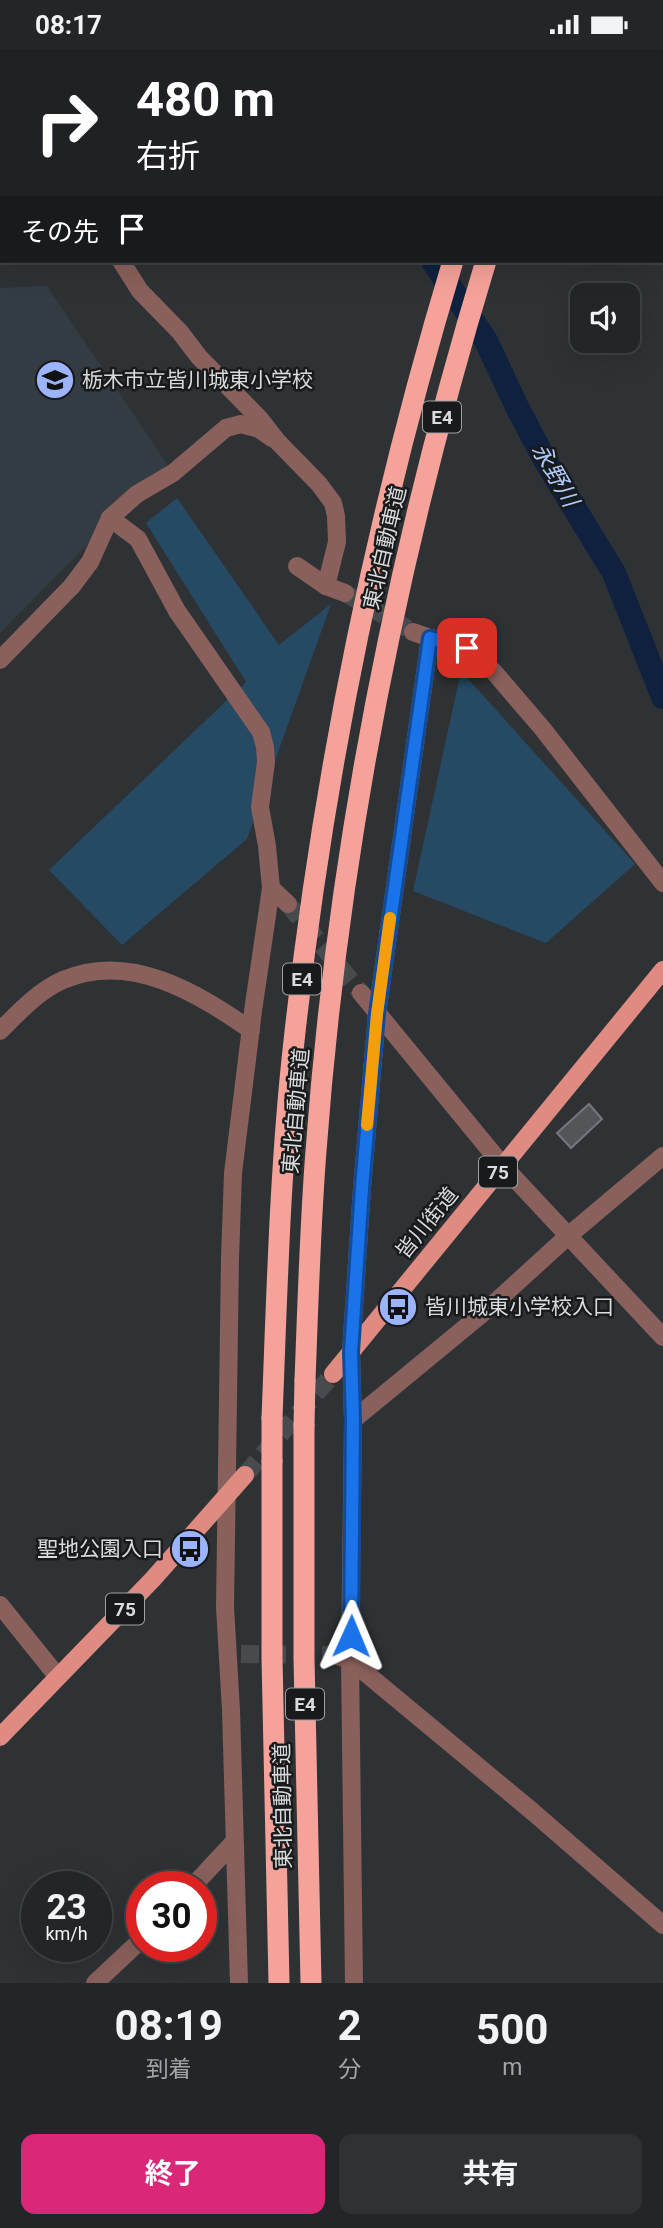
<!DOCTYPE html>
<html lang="ja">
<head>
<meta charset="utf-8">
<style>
	:root { --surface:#222628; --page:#2e3234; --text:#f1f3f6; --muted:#a2a5a8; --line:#3f4345; --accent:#db2777 }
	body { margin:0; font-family:Roboto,"Noto Sans JP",sans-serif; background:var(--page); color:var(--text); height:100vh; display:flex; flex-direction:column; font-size:26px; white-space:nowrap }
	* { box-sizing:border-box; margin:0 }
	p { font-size:23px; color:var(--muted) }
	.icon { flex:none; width:38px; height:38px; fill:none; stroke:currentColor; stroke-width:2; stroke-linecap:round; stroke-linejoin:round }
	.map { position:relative; height:1934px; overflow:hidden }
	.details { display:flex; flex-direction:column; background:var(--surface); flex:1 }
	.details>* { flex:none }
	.hud { position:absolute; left:0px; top:0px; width:663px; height:214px; box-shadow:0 7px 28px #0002,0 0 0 2px var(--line); background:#202124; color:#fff; overflow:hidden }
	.fabs { position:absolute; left:570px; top:234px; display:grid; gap:14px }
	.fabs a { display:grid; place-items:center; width:70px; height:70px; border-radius:14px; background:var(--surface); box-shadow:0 7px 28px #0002,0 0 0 2px var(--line); font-size:35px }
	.speed { position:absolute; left:21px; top:1822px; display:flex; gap:14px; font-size:35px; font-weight:700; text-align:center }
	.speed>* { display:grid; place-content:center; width:91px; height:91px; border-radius:50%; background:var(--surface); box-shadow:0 7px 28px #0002,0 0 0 2px var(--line); line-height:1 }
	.speed small { font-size:18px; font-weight:400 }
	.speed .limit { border:10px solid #d22; background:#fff; color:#111 }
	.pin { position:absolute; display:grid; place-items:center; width:60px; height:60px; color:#fff; margin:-30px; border-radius:14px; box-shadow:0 4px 10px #0006 }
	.me { position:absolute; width:77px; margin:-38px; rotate:1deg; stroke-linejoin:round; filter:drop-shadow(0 0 5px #0008) }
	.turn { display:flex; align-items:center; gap:24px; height:147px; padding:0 21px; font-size:32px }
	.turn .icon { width:91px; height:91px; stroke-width:2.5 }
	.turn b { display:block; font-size:49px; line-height:60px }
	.then { display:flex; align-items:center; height:66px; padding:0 21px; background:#0003; gap:14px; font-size:26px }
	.eta { display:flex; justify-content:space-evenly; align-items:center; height:119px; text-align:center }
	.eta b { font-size:42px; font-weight:700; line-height:49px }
	.cta { display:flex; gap:14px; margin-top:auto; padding:14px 21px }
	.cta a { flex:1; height:80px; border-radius:14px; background:var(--accent); color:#fff; font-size:28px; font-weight:700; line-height:80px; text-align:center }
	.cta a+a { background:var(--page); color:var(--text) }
	.status { display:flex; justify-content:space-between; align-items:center; height:49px; padding:0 35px; background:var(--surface); direction:ltr }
	.status svg { height:19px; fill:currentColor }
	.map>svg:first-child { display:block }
	.built { fill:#333c43 }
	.green { fill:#264a63 }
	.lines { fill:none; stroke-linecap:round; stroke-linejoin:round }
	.stream { stroke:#0f213f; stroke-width:4.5 }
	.river { stroke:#0f213f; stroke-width:24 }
	.building { fill:#525659; stroke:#74787c; stroke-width:2 }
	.minor-tunnel { stroke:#484b4e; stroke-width:18; stroke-dasharray:18 9; stroke-linecap:butt }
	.major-tunnel { stroke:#484b4e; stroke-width:18; stroke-dasharray:18 9; stroke-linecap:butt }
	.minor { stroke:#89605b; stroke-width:18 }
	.major { stroke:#df8b82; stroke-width:18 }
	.highway { stroke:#f5a39a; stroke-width:21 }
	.highway-bridge { stroke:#f5a39a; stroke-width:21 }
	.route-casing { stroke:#114b97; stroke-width:18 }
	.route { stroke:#1a73e8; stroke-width:12 }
	.slow { stroke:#f59e0b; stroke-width:12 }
	.labels { text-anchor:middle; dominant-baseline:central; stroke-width:5; stroke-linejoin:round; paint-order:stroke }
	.shield { fill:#181a1b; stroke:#9fa1a3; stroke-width:2 }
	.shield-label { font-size:19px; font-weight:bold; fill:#d9dbdd }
	.poi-label { font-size:21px; fill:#d9dbdd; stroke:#181a1b; text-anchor:start }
	.street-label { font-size:21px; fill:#d9dbdd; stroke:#181a1b }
	.water-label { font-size:23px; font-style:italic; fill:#adc9f9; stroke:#181a1b }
</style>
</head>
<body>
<div class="status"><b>08:17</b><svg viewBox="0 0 49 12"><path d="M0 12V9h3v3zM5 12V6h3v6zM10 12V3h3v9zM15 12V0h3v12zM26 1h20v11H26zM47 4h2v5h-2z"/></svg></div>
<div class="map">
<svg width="663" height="1934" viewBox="0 0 663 1934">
	<rect width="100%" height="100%" fill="#2e3235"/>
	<path class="built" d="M47 237 173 424 137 445 0 584V239Z"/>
	<g class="green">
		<path d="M177 449 279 596 331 555 247 790 122 896 49 821 246 633 146 474Z"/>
		<path d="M461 622 635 815 546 894 413 842Z"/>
	</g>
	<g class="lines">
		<path class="stream" d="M470 2 471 0"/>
		<g class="river">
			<path d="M84 0 86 2"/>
			<path d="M433 212 486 292 517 358 545 411 614 524 663 648"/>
		</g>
	</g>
	<path class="building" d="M589 1055 602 1070 571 1099 557 1084Z"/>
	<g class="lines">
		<g class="minor-tunnel">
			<path d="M345 544 413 583"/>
			<path d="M288 855 361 944"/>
			<path d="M241 1605 334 1606"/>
		</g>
		<path class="major-tunnel" d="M245 1426 333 1325"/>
		<g class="minor">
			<path d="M301 0 303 2"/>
			<path d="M484 2V0"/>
			<path d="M121 212 140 242 180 283 199 308 260 370 277 392 319 435 333 454 336 467 337 493 326 537 345 544"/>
			<path d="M110 469 138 490 177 562 261 683 265 698 266 713 260 758 267 797 271 839 253 962 233 1124 230 1210 225 1558 231 1661 239 1934"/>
			<path d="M297 517 326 537"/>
			<path d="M430 589 467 599 494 623 542 679 663 834"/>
			<path d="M0 611 72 537 90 513 110 469 137 445 173 424 226 379 241 375 259 380 272 389"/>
			<path d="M271 839 288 855"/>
			<path d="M361 944 503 1117 663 1288"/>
			<path d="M0 982C19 963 38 942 63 931 130 902 197 944 251 981"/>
			<path d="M353 1371 489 1259 568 1187 663 1107"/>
			<path d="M0 1556 58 1628"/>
			<path d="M334 1606 350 1611 533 1763 663 1876"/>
			<path d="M192 1838 234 1793"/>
			<path d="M95 1934 142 1890"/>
			<path d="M354 1934 350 1611 353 1371 351 1303 362 1139 377 965 430 589 413 583"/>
		</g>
		<g class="major">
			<path d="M333 1325 663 921"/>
			<path d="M0 1688 153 1530 245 1426"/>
		</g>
		<g class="highway">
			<path d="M522 2V0"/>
			<path d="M555 2V0"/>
			<path d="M305 1331C308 1255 310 1178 316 1102 338 801 398 501 486 212"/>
			<path d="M272 1369C277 1243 280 1117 294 992 323 727 376 467 453 212"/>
			<path d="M304 1376V1609L311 1934"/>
			<path d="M272 1412V1609L279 1934"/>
		</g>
		<g class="highway-bridge">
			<path d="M272 1369V1412"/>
			<path d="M304 1376 305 1331"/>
		</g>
	</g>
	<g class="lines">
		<g class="route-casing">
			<path id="route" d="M351 1587 353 1371 351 1303 362 1139 377 965 430 589 467 599"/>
		</g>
		<use href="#route" class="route"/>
		<path class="slow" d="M367 1076 377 965 390 869"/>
	</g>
	<defs>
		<g id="school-disc" transform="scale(2.0125)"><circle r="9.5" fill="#9cb4fd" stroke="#181a1b"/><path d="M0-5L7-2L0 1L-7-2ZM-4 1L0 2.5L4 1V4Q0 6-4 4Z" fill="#111"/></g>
		<g id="bus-disc" transform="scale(2.0125)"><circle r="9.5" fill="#9cb4fd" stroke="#181a1b"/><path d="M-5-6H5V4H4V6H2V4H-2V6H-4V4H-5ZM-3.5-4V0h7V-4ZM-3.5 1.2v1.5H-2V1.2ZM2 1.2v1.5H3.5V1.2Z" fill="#111"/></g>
	</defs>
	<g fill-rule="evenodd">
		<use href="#school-disc" x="55" y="331"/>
		<use href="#bus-disc" x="398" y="1258"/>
		<use href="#bus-disc" x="190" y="1500"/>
	</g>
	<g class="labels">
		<g class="shield">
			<rect x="423" y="352.5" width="38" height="31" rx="5"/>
			<rect x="283" y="914.5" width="38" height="31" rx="5"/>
			<rect x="479" y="1107.5" width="38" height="31" rx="5"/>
			<rect x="106" y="1544.5" width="38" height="31" rx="5"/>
			<rect x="286" y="1639.5" width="38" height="31" rx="5"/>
		</g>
		<g class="shield-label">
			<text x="442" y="368">E4</text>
			<text x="302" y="930">E4</text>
			<text x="498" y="1123">75</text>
			<text x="125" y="1560">75</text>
			<text x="305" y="1655">E4</text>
		</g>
		<g class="poi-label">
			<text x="82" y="331">栃木市立皆川城東小学校</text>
			<text x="425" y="1258">皆川城東小学校入口</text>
			<text x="163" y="1500" text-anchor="end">聖地公園入口</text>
		</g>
		<g class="street-label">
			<text transform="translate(385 499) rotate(-77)">東北自動車道</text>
			<text transform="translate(296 1062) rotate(-85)">東北自動車道</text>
			<text transform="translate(427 1174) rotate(-51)">皆川街道</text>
			<text transform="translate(283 1757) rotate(-91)">東北自動車道</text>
		</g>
		<g class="water-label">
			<text transform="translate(555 426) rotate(60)">永野川</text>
		</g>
	</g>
</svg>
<div class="fabs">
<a><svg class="icon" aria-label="sound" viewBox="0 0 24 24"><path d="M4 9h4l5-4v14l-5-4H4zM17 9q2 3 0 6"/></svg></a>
</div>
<div class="speed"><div>23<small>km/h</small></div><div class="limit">30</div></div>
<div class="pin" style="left:467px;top:599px;background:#d93025"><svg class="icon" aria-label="arrive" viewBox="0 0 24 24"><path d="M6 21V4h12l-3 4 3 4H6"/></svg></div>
<svg class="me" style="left:351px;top:1587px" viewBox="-20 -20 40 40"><path d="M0-17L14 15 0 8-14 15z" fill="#1a73e8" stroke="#fff" stroke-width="4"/></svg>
<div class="hud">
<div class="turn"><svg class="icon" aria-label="right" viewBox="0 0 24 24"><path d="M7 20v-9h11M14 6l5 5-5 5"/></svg><div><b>480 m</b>右折</div></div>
<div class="then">その先<svg class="icon" aria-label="arrive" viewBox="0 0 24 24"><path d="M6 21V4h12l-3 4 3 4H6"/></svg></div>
</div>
</div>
<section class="details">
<div class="eta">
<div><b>08:19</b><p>到着</p></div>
<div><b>2</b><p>分</p></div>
<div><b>500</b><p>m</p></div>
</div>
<div class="cta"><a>終了</a><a>共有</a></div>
</section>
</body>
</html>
